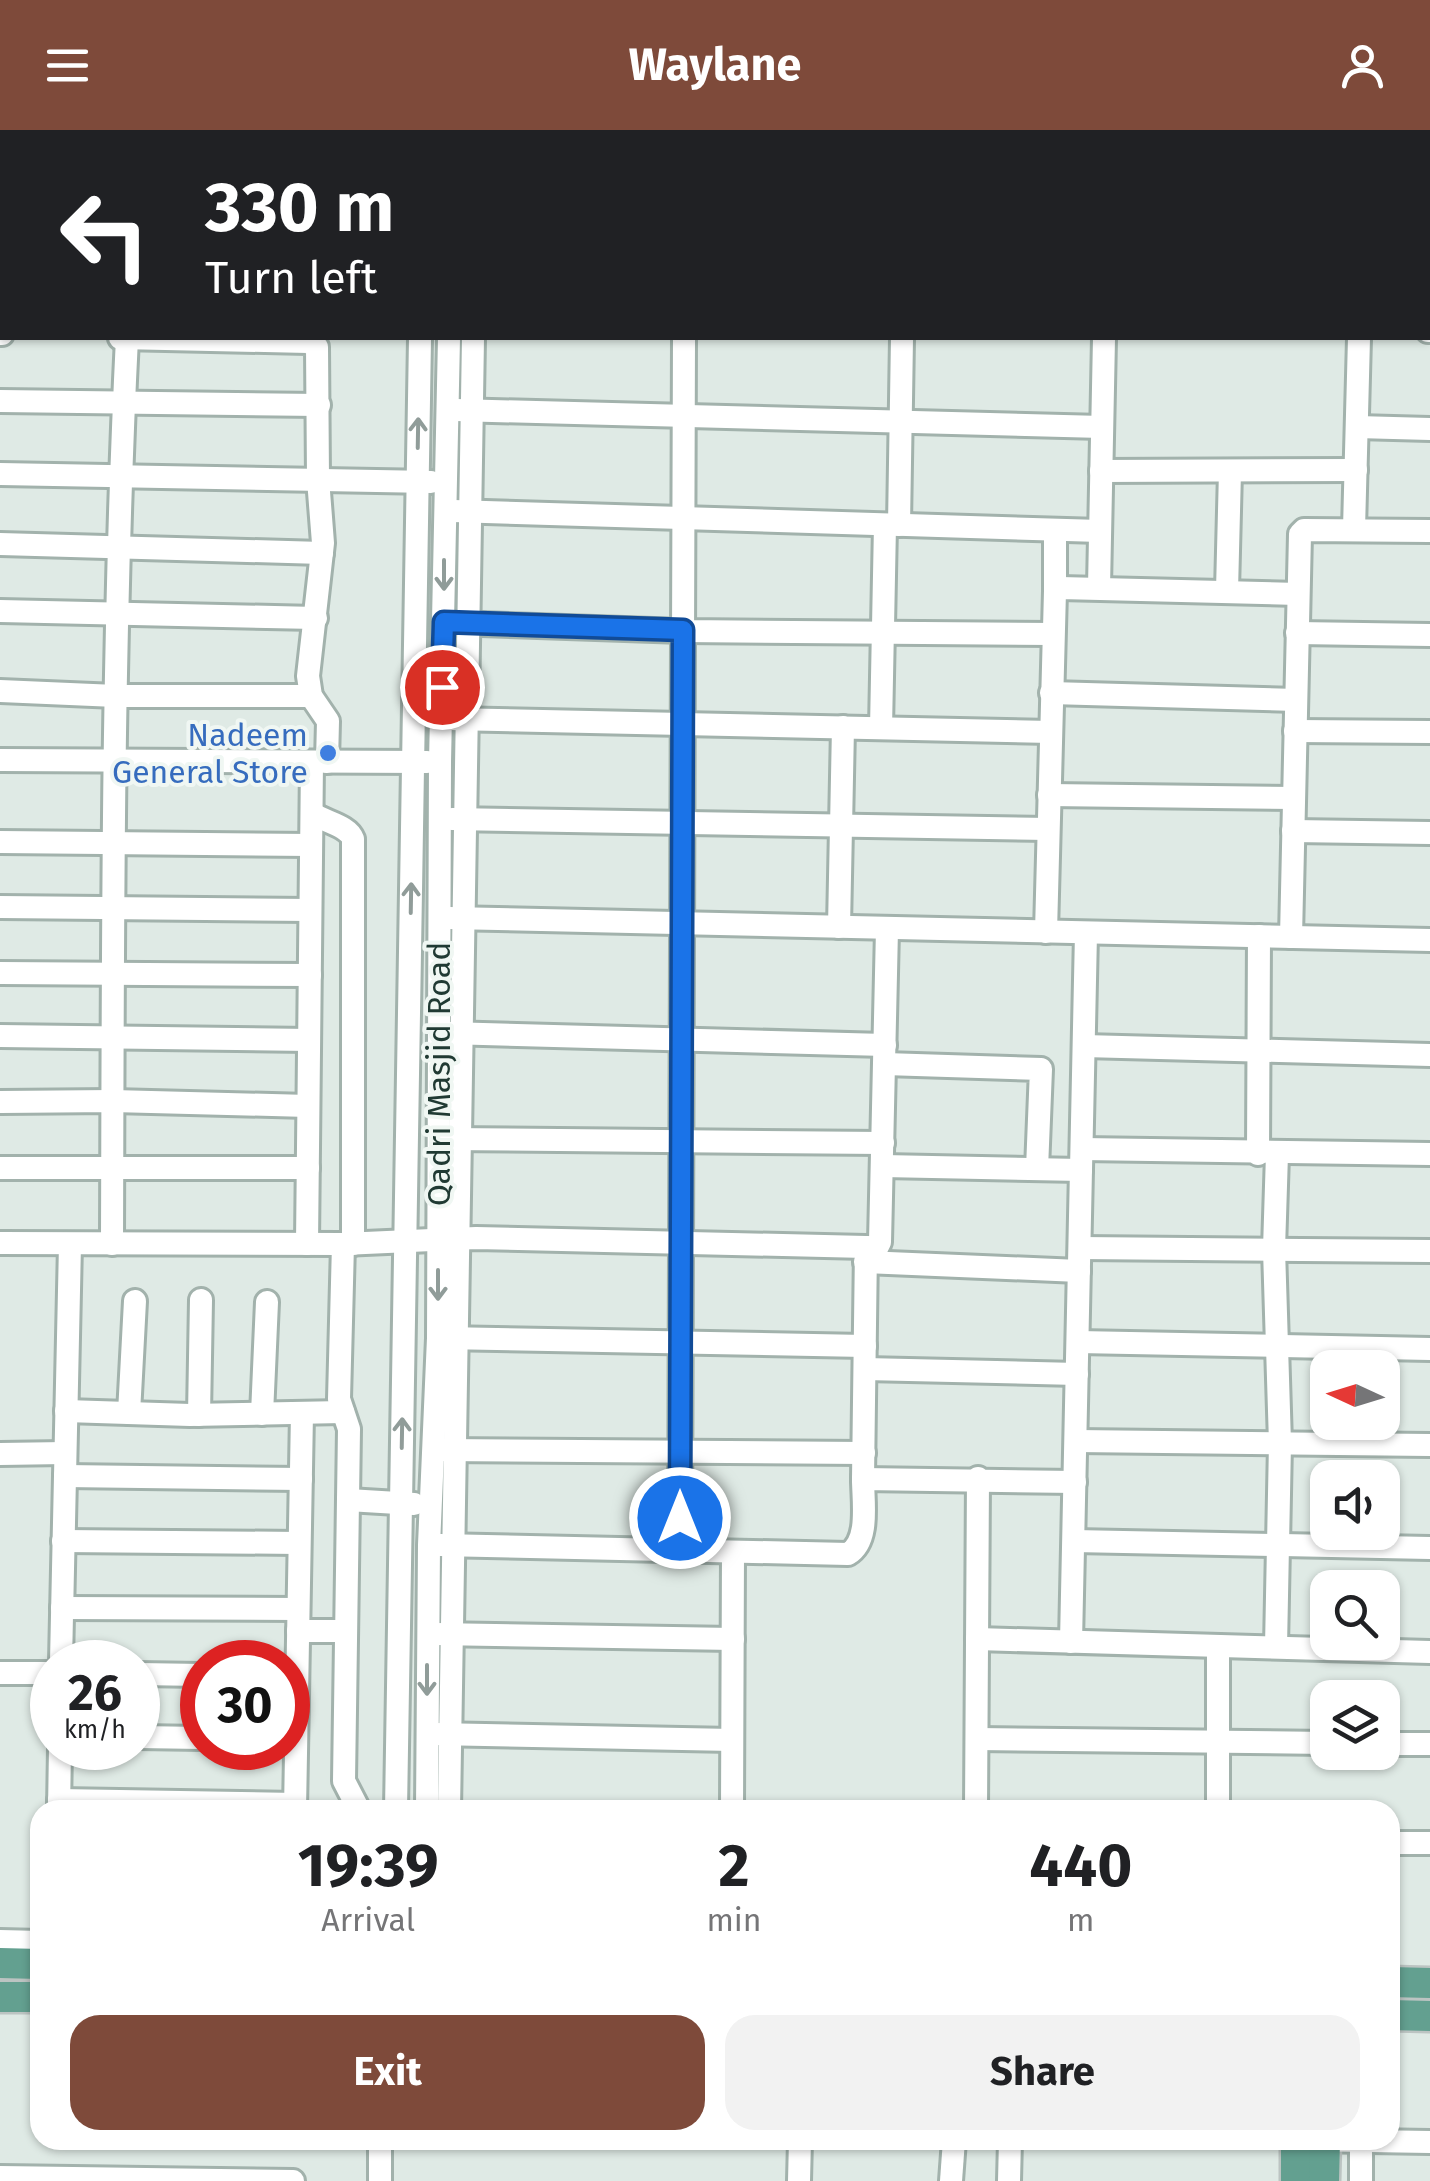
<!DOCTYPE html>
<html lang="en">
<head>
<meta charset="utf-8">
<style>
	:root { --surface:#fff; --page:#f2f2f2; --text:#202124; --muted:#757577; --accent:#7e4a3a }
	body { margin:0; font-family:"Fira Sans",sans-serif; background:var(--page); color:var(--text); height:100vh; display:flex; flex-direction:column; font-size:38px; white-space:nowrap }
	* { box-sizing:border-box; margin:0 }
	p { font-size:32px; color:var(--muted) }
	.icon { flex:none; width:55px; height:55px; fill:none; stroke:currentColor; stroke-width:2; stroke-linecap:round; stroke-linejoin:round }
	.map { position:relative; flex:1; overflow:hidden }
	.sheet { position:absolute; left:30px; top:1670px; width:1370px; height:350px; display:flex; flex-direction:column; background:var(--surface); border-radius:30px; box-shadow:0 2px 8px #0004 }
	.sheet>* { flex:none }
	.hud { position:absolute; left:0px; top:0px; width:1430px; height:210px; box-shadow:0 2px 8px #0004; background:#202124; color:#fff; overflow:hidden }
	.needle { width:65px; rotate:274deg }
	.fabs { position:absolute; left:1310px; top:1220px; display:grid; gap:20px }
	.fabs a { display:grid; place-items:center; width:90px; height:90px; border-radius:20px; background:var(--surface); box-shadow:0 2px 8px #0004; font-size:50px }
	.speed { position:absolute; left:30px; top:1510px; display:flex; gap:20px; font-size:50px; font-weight:700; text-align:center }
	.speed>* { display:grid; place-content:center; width:130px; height:130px; border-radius:50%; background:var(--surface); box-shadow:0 2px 8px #0004; line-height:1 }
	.speed small { font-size:25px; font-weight:400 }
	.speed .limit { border:15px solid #d22; background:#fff; color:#111 }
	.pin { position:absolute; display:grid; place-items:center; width:85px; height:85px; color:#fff; margin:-42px; border:5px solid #fff; border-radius:50%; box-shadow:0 2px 10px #0007 }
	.me { position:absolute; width:110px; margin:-55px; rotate:0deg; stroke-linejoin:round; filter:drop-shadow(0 0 8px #0008) }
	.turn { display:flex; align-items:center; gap:35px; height:210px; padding:0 40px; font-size:45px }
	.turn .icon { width:130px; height:130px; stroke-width:2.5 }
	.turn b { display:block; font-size:70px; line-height:85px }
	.eta { display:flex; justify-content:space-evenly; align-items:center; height:170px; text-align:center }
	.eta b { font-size:60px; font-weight:700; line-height:70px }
	.cta { display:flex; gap:20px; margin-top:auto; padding:20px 40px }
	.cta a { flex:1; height:115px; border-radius:30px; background:var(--accent); color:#fff; font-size:40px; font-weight:700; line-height:115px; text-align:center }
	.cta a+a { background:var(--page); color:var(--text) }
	header { display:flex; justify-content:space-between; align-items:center; height:130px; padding:0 40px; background:var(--accent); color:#fff; font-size:45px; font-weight:700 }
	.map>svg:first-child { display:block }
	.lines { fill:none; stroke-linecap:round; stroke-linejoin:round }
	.minor-casing { stroke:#a2b2ac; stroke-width:28 }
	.major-casing { stroke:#bcc4c2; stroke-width:35 }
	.minor { stroke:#fff; stroke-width:22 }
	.major { stroke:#63a090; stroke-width:30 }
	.oneway { stroke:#909c99 }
	.route-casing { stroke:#114b97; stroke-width:25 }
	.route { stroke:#1a73e8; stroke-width:18 }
	.shop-dot { fill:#3f7fe0; stroke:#f0f7f3; stroke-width:4 }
	.labels { text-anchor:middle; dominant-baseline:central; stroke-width:8; stroke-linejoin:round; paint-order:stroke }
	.shop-label { font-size:32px; fill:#366cbe; stroke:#f0f7f3; text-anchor:end }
	.street-label { font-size:32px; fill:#203a33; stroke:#f0f7f3 }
</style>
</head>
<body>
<header><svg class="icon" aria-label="menu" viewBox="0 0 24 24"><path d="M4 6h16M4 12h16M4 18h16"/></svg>Waylane<svg class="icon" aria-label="person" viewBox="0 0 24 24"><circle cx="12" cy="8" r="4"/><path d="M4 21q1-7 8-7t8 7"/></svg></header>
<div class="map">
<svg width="1430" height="2051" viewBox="0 0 1430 2051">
	<rect width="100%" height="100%" fill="#dfeae5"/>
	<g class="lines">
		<g class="minor-casing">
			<g id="minor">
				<path d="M96 2V0"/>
				<path d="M169 2V0"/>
				<path d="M212 2V0"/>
				<path d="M247 2V0"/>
				<path d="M316 2V0"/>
				<path d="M423 2V0"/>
				<path d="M451 2V0"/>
				<path d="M476 2V0"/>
				<path d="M721 2V0"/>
				<path d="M905 2V0"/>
				<path d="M1108 2V0"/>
				<path d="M1365 2V0"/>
				<path d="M0 62 2 61"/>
				<path d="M1428 105H1430"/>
				<path d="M1428 201H1430"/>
				<path d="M0 204H2"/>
				<path d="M120 208 308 212 317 217 318 349 323 413 308 546 311 566 328 591 327 632"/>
				<path d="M0 271 319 275"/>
				<path d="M456 280 1102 297"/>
				<path d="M1357 297 1430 299"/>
				<path d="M1101 341 1356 340"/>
				<path d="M0 344 431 352"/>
				<path d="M453 381 1100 401"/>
				<path d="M899 395 902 208"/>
				<path d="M1354 399 1359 208"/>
				<path d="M1055 400V461"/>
				<path d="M0 414 322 423"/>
				<path d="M1099 457 1104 208"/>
				<path d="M1227 461 1230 341"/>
				<path d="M0 481 316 488"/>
				<path d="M452 493 683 501 1053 504"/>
				<path d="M1297 503 1430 505"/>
				<path d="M0 561 116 566H311"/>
				<path d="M1051 563 1296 570"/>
				<path d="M450 589 1051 602"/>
				<path d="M881 598 885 395"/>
				<path d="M1295 601 1430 602"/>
				<path d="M0 630 427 632"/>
				<path d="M1049 665 1294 668"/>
				<path d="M312 683C324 692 348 695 353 709V1114"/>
				<path d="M452 689 1048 699"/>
				<path d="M1293 701 1430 703"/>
				<path d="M0 712 311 715"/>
				<path d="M0 777 310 780"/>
				<path d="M449 788 1430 810"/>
				<path d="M839 797 843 597"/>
				<path d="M1046 802 1055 461 1060 458 1298 464"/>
				<path d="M1291 807 1300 404 1304 400 1430 401"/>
				<path d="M0 843 310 845"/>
				<path d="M447 903 885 915"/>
				<path d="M0 906 309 910"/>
				<path d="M1084 916 1430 925"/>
				<path d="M885 934 1041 939 1037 1039"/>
				<path d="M0 972 113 971 308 976"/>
				<path d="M447 1009 883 1013"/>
				<path d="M1082 1019 1430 1024"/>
				<path d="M1258 1024 1259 806"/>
				<path d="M883 1036 1081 1040"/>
				<path d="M0 1038H308"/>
				<path d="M0 1113 343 1114 476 1108 866 1117"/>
				<path d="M112 1114C113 812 112 509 127 208"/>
				<path d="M307 1114 312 632"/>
				<path d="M343 1114 339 1269 349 1299 344 1651 359 1680"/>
				<path d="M1080 1118 1430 1121"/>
				<path d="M865 1132 1079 1141"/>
				<path d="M443 1208 865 1216"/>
				<path d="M1078 1212 1430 1219"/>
				<path d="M865 1239 1077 1244"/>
				<path d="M66 1281 190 1285 343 1282"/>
				<path d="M129 1283 135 1171"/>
				<path d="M262 1284 267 1172"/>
				<path d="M199 1285 201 1170"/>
				<path d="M1076 1311 1430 1315"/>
				<path d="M440 1320 864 1323"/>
				<path d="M0 1324 65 1323"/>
				<path d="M65 1346 301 1349"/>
				<path d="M863 1349 866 1117 877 1118 880 1112 887 799"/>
				<path d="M348 1370 414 1374"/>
				<path d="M63 1411 299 1413"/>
				<path d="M1074 1411 1430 1418"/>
				<path d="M440 1415 848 1424C870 1411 863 1372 863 1349L1075 1352"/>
				<path d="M680 1422 684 208"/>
				<path d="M62 1478 298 1479"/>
				<path d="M298 1501H346"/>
				<path d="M436 1504 733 1509"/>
				<path d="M977 1509 1430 1522"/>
				<path d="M1071 1512 1086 803"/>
				<path d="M1218 1516V1680"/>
				<path d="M1276 1517 1280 1313 1274 1119 1277 1024"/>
				<path d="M61 1532 70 1114"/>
				<path d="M0 1543H52"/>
				<path d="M138 1544 202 1545"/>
				<path d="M435 1604 732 1610"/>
				<path d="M138 1607 202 1608"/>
				<path d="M977 1609 1328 1613"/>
				<path d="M1382 1614H1430"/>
				<path d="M59 1670 295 1674"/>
				<path d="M59 1680 60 1618"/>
				<path d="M295 1680 302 1283"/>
				<path d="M396 1680 420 208"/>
				<path d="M427 1680 429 1415 438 1208 440 632 449 208"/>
				<path d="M449 1680 473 208"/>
				<path d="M732 1680 733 1423"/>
				<path d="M976 1680 978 1348"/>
				<path d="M1390 1713H1430"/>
				<path d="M0 1811 40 1812"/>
				<path d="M1309 2010 1430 2012"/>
				<path d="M0 2047 293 2051"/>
				<path d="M380 2051V2010"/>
				<path d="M799 2051 800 2010"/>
				<path d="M951 2051 954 2010"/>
				<path d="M1009 2051 1010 2010"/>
				<path d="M1361 2051V2011"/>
			</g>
		</g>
		<g class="major-casing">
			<g id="major">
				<path d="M0 1833 40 1834"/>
				<path d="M1390 1852 1430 1853"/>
				<path d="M0 1867H40"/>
				<path d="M1390 1885 1430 1886"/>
				<path d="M1296 2051V2010"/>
				<path d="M1324 2051 1325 2010"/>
			</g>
		</g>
		<use href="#minor" class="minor"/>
		<use href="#major" class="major"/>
	</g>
	<defs><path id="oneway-shaft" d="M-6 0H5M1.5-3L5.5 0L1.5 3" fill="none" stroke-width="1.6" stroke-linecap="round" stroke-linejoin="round" transform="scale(2.5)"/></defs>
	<g class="oneway">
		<use href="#oneway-shaft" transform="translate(418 303) rotate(-89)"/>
		<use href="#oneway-shaft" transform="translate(444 445) rotate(90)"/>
		<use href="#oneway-shaft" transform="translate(411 768) rotate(-89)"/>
		<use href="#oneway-shaft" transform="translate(438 1155) rotate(90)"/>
		<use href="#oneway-shaft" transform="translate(402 1303) rotate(-89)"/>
		<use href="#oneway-shaft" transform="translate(427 1550) rotate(90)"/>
	</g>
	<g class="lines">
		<g class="route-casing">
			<path id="route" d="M442 557 444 492 683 500 680 1388"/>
		</g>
		<use href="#route" class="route"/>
	</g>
	<circle class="shop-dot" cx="328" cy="623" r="10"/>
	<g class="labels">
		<g class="shop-label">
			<text x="308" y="605">Nadeem<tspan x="308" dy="37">General Store</tspan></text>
		</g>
		<g class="street-label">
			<text transform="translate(439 944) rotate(-90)">Qadri Masjid Road</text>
		</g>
	</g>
</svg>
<div class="fabs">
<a><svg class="needle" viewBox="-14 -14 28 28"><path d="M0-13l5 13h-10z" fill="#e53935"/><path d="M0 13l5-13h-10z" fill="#757577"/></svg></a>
<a><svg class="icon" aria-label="sound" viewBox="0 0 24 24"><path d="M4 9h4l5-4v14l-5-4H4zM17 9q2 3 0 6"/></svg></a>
<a><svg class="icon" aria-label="search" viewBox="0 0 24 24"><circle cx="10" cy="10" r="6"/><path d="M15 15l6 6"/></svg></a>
<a><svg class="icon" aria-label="layers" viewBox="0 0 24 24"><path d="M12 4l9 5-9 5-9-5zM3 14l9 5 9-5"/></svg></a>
</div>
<div class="speed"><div>26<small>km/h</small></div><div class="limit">30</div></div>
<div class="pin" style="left:442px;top:557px;background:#d93025"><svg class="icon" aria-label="arrive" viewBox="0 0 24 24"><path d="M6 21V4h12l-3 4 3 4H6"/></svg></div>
<svg class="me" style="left:680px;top:1388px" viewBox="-20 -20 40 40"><circle r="17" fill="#1a73e8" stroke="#fff" stroke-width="3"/><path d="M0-11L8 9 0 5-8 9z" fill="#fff"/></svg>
<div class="hud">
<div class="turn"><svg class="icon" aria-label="left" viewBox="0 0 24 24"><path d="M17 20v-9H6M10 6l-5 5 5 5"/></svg><div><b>330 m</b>Turn left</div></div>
</div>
<section class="sheet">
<div class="eta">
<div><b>19:39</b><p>Arrival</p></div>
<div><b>2</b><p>min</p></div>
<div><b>440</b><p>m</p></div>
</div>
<div class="cta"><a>Exit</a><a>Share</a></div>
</section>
</div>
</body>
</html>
